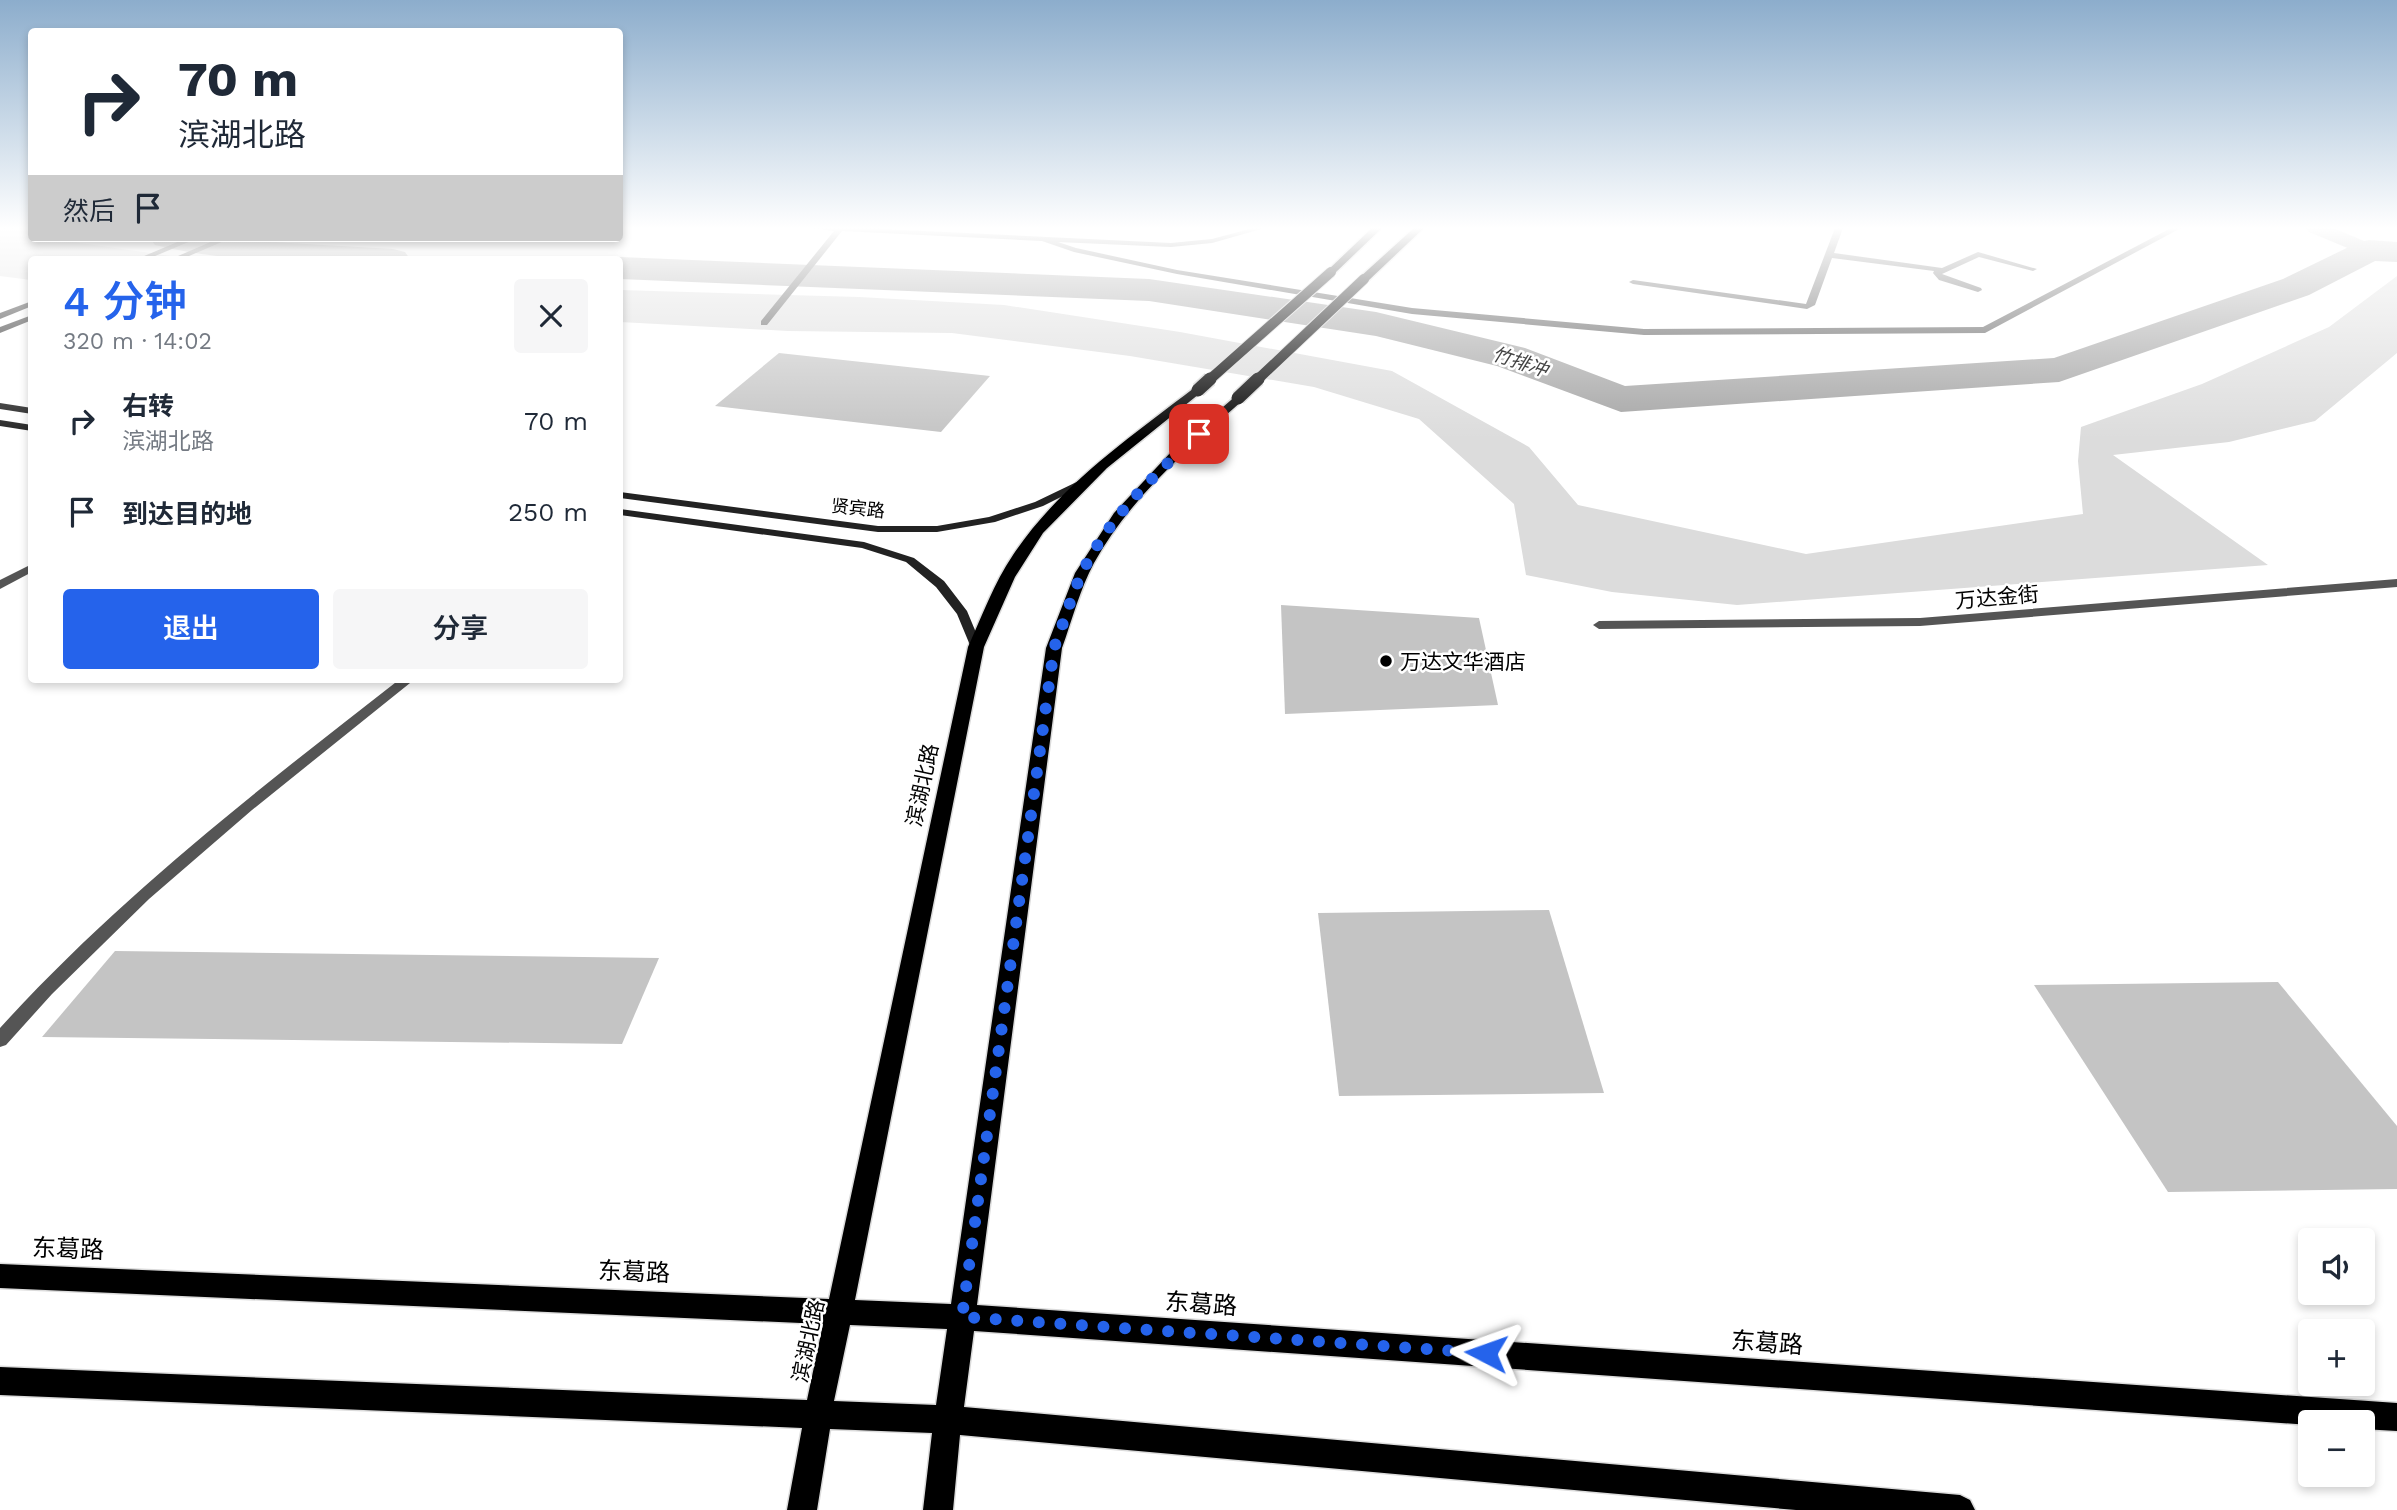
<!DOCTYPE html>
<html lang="zh">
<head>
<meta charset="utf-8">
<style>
	:root { --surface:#fff; --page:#f6f6f7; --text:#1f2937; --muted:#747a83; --accent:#2563eb }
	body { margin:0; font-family:"Work Sans","Noto Sans SC",sans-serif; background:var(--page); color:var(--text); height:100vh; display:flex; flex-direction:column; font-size:26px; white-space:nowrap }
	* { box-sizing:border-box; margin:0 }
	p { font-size:23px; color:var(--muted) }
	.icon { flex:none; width:38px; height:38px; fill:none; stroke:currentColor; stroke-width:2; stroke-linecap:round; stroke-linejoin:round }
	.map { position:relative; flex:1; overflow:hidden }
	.details { position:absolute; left:28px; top:256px; width:595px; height:427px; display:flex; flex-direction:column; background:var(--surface); border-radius:7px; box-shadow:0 4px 10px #0003 }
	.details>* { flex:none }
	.hud { position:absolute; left:28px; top:28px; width:595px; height:214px; border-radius:7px; box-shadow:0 4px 10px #0003; background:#fff; color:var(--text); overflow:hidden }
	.tools { position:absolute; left:2298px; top:1228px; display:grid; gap:14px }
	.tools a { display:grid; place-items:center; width:77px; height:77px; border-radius:7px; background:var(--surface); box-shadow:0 4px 10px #0003; font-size:35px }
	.pin { position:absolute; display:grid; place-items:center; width:60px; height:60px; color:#fff; margin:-30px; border-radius:14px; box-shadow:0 4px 10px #0006 }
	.me { position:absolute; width:77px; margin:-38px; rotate:274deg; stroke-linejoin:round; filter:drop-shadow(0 0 5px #0008) }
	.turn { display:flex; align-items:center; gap:24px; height:147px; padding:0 35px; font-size:32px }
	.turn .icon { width:91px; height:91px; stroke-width:2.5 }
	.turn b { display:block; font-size:49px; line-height:60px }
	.then { display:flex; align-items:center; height:66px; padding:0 35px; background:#0003; gap:14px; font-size:26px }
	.round { display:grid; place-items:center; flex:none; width:74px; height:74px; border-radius:7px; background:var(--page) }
	.summary { display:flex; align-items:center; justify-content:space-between; height:119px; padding:0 35px }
	h1 { font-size:42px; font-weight:600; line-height:52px; color:var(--accent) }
	.primary-button { display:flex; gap:14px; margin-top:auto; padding:14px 35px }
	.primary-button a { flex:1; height:80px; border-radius:7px; background:var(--accent); color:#fff; font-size:28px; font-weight:600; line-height:80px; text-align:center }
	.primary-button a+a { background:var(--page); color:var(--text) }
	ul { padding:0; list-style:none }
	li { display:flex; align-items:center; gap:21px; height:91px; padding:0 35px }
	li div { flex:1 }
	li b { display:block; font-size:26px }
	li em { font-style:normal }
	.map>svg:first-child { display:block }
	.green { fill:#dcdcdc }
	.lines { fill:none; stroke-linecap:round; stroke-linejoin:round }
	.canal { fill:#a3a3a3; fill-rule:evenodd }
	.river { fill:#a3a3a3; fill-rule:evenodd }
	.building { fill:#c4c4c4 }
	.primary-casing { stroke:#dbdbdb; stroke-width:3 }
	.service { fill:#555; fill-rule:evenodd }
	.pedestrian { fill:#555; fill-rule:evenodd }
	.minor { fill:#555; fill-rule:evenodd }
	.secondary { fill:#222; fill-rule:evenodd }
	.primary { fill:#000; fill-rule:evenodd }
	.primary-bridge-far1-casing { stroke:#dbdbdb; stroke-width:12; stroke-linecap:butt }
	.primary-bridge-casing { stroke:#dbdbdb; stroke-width:16; stroke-linecap:butt }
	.primary-bridge-far1 { stroke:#000; stroke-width:10 }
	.primary-bridge { stroke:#000; stroke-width:13 }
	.route { stroke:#2563eb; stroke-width:12; stroke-dasharray:0 21.6 }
	.poi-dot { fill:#000; stroke:#fff; stroke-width:2.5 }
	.labels { text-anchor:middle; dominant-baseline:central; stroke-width:5; stroke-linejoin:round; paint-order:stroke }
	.far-street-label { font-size:18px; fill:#000; stroke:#fff }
	.far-water-label { font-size:19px; font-style:italic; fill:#444; stroke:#fff }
	.street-label { font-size:21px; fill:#000; stroke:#fff }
	.poi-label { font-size:21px; fill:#000; stroke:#fff; text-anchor:start }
	.near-street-label { font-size:24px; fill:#000; stroke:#fff }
</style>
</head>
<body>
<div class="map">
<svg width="2397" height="1510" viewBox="0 0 2397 1510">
	<rect width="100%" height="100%" fill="#fff"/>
	<g class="green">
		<path d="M0 228H31L32 238H60L73 242 192 259H32L31 280 0 276Z"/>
		<path d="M2397 276V353L2315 421 2229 442 2113 455 2268 565 1737 605 1612 592 1526 575 1514 504 1419 419 1314 387 1130 356 952 333 788 331 620 322V290L859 297 1004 305 1180 332 1392 371 1529 447 1578 505 1806 554 2083 514 2078 461 2081 427 2202 384 2329 327Z"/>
	</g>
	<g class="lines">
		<path class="canal" d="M2306 228H2333L2376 246 2379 250 2376 254H2362L2309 232Z"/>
		<g class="river">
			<path d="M150 238C231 238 312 245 393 249L405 252 410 259C325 259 238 266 155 245Z"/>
			<path d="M2369 240 2397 242V262L2375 261 2309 295 2059 382 1621 412 1497 366 1376 336 1149 301 620 279V259H614L620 257 1149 279 1376 312 1525 348 1625 386 2054 358 2283 279 2357 243Z"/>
		</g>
	</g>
	<g class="building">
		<path d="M779 353 990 376 941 432 715 406Z"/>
		<path d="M1281 605 1479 618 1498 705 1285 714Z"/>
		<path d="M1549 910 1604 1093 1339 1096 1318 913Z"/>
		<path d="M115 951 659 958 622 1044 42 1037Z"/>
		<path d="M2278 982 2397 1126V1189L2168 1192 2034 985Z"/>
	</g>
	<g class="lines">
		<g class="primary-casing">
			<g id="primary">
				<path d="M1372 228H1382L1334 274H1328V270Z"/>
				<path d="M1414 228H1424L1368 281H1360V277Z"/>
				<path d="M1194 388 1204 390 1107 468 1043 533 1015 577 984 647 855 1300 951 1304 1046 648 1075 573 1114 513 1171 452 1238 394 1244 398 1242 401C1188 449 1130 498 1094 563 1080 589 1072 620 1062 648L977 1305 2397 1403V1431L2362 1429V1423H2310V1425L974 1331 964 1407 1960 1495 1970 1500 1975 1510H1796L960 1435 953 1510H923L932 1433 830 1429 817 1510H787L802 1428 0 1395V1367L807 1400 823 1324 0 1288V1264L829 1299 968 647C982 616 994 583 1013 555 1059 486 1129 438 1194 388ZM850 1325 947 1329 936 1405 834 1401Z"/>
			</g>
		</g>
		<g class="service">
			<path d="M811 228H861L1171 243 1212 239 1253 228H1265L1212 243 1171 247 1058 242 1076 248 1177 270 1412 308 1644 329 1983 327 2171 228H2181L1985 333 1644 335 1412 314 1177 274 1074 252 1042 241 842 231 767 325H761V321L834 231Z"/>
			<path d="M1835 228H1843L1834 253 1942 268 1978 252 2037 269 2033 271 1979 257 1942 274 1981 288 1982 290 1978 292 1939 280 1933 273 1934 271 1832 258 1815 305 1807 309 1633 284 1629 282 1633 280 1806 304Z"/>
		</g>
		<path class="pedestrian" d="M2397 579V587L1920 626 1599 629 1593 625 1599 621 1920 618Z"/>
		<g class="minor">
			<path d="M32 564V572L0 589V580Z"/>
			<path d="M400 679H415L252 810 149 899 52 994 6 1045 0 1047V1028C120 896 260 788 400 679Z"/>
		</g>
		<g class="secondary">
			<path d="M187 238H198L148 259H137Z"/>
			<path d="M220 238H231L182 259H171Z"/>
			<path d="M32 301V306L0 319V313Z"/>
			<path d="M32 315V320L0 333V327Z"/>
			<path d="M0 403 32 408V414L0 409Z"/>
			<path d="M0 420 32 425V431L0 426Z"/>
			<path d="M1085 478 1090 481 1089 483 1043 506 995 522 937 532H878L620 498V492L878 526H937L989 517 1035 502Z"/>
			<path d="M620 509 864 542 914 558 944 581 967 611 982 647 980 650H972L957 614 936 587 906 562 862 548 620 515Z"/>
		</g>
		<use href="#primary" class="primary"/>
		<g class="primary-bridge-far1-casing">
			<g id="primary-bridge-far1">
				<path d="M1208 381 1331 272"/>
				<path d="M1256 381 1364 279"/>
			</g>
		</g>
		<g class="primary-bridge-casing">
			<g id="primary-bridge">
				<path d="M1198 390 1210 379"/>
				<path d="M1238 398 1258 379"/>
			</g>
		</g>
		<use href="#primary-bridge-far1" class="primary-bridge-far1"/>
		<use href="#primary-bridge" class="primary-bridge"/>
	</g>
	<linearGradient id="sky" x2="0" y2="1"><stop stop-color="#8cadcc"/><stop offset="0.52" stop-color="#fff"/><stop offset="1" stop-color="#fff" stop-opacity="0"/></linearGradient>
	<rect width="2397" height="439" fill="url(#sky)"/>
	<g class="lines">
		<path class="route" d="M1199 434C1157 473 1115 511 1087 563 1073 589 1065 620 1054 648L962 1317 1486 1353"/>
	</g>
	<circle class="poi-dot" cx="1386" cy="661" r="7"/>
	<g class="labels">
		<g class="far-street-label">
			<text transform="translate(858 508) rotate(6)">贤宾路</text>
		</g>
		<g class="far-water-label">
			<text transform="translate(1520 362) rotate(18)">竹排冲</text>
		</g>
		<g class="street-label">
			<text transform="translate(1997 597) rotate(-5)">万达金街</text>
			<text transform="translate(922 785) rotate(-78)">滨湖北路</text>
			<text transform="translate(808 1341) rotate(-78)">滨湖北路</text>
		</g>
		<g class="poi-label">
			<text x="1400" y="661">万达文华酒店</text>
		</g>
		<g class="near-street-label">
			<text transform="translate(68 1249) rotate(2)">东葛路</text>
			<text transform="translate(634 1272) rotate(2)">东葛路</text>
			<text transform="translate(1201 1304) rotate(4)">东葛路</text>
			<text transform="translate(1767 1343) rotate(4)">东葛路</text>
		</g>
	</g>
</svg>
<div class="tools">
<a><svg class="icon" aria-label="sound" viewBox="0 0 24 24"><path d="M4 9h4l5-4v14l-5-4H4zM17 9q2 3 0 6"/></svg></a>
<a>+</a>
<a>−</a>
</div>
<div class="pin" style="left:1199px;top:434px;background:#d93025"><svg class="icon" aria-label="arrive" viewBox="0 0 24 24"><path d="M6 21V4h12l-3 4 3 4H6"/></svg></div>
<svg class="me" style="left:1486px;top:1353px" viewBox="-20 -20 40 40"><path d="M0-17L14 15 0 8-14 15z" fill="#2563eb" stroke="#fff" stroke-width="4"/></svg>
<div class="hud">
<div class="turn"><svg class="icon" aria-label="right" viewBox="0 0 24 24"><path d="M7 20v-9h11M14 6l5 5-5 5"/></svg><div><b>70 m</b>滨湖北路</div></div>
<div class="then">然后<svg class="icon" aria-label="arrive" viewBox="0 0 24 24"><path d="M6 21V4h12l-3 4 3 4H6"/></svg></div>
</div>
<section class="details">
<div class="summary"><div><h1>4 分钟</h1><p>320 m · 14:02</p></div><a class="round"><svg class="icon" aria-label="close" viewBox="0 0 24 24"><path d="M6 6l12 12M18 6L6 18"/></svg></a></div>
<ul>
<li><svg class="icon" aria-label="right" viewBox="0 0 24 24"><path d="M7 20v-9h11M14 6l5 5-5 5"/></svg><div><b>右转</b><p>滨湖北路</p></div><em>70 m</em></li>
<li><svg class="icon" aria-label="arrive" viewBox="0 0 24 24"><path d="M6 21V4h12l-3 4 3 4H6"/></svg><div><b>到达目的地</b></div><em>250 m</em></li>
</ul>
<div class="primary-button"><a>退出</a><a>分享</a></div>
</section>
</div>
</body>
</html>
